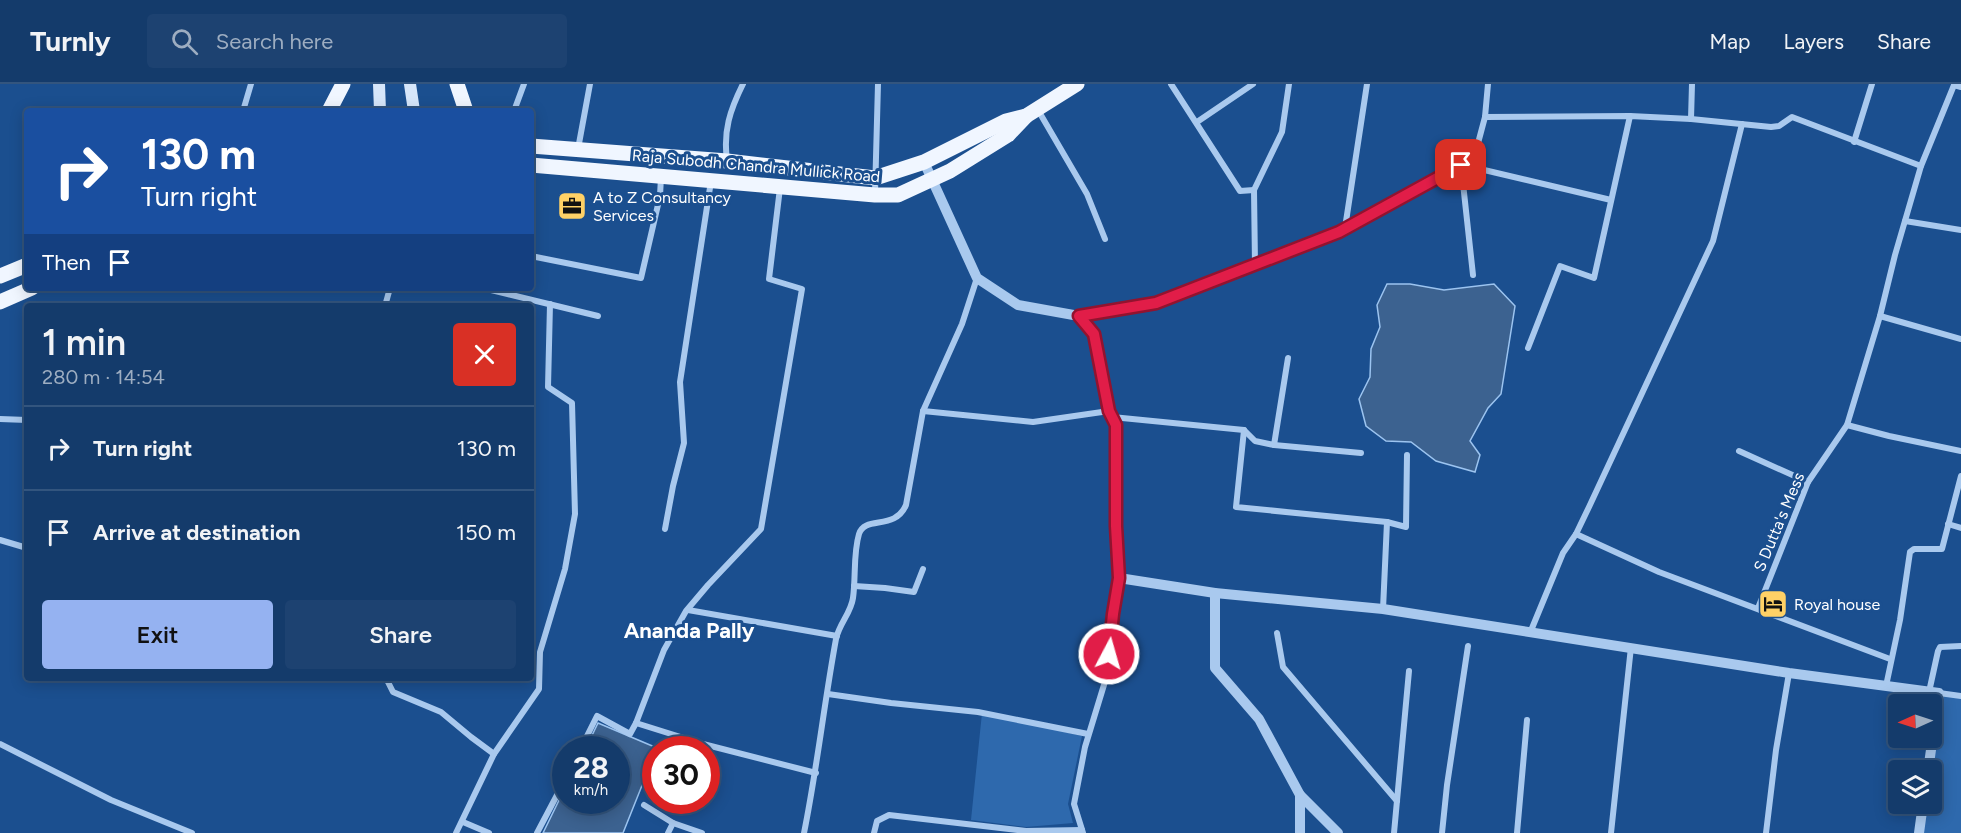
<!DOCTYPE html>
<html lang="en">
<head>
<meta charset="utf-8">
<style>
	:root { --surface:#143b6b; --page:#1d4271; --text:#f1f3f6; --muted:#9dadc1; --line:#33557e; --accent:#95b2f1 }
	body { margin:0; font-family:Figtree,sans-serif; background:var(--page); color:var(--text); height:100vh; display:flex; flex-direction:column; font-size:22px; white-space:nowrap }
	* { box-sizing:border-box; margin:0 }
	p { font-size:20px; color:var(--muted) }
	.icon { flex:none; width:33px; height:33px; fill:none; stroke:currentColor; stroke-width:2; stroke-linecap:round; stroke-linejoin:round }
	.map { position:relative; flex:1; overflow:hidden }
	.side { position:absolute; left:24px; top:219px; width:510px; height:378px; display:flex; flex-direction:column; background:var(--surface); border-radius:6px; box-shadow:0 3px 15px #0003,0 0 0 2px var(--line) }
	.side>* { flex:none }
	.top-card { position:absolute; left:24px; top:24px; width:510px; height:183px; border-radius:6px; box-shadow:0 3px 15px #0003,0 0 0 2px var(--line); background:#1a4fa0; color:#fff; overflow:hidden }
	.needle { width:39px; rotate:267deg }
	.fabs { position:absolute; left:1888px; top:610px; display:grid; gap:12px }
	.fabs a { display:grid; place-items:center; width:54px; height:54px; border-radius:6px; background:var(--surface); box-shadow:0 3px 15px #0003,0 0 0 2px var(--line); font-size:30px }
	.speed { position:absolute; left:552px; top:652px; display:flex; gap:12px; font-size:30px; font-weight:700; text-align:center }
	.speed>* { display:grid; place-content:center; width:78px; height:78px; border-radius:50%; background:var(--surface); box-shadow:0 3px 15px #0003,0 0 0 2px var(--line); line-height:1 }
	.speed small { font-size:15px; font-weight:400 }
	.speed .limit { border:9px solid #d22; background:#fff; color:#111 }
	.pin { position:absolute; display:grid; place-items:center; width:51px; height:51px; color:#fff; margin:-26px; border-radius:12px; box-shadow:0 3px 9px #0006 }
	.me { position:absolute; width:66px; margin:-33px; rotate:6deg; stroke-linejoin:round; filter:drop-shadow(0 0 4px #0008) }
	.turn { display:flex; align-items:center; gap:21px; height:126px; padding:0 18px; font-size:27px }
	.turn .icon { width:78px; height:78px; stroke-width:2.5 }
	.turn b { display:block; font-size:42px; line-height:51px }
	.then { display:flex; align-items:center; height:57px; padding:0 18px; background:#0003; gap:12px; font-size:22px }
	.round { display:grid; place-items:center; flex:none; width:63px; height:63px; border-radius:6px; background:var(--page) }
	.overview { display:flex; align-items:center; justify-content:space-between; height:102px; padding:0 18px }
	h1 { font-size:36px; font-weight:600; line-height:45px }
	.primary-button { display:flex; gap:12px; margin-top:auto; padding:12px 18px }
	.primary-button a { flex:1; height:69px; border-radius:6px; background:var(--accent); color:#111; font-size:24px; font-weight:600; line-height:69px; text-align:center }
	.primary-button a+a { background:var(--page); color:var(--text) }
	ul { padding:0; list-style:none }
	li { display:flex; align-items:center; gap:18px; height:84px; padding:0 18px; border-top:2px solid var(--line) }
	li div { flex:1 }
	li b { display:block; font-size:22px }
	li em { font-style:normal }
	header { display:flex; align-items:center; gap:36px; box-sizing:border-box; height:84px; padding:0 30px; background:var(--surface); border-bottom:2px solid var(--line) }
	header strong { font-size:28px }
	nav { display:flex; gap:33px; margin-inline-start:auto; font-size:21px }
	.search { width:420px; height:54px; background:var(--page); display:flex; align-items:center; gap:15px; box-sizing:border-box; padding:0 21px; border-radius:6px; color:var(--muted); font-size:22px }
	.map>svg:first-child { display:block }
	.green { fill:#2e69ad }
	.water { fill:#3c6290; stroke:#9cc4f0; stroke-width:1.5 }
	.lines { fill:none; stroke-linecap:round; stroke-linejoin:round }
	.minor { stroke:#a9c9ee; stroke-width:6 }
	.tertiary { stroke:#a9c9ee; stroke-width:10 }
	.secondary { stroke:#d6e6fa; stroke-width:12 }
	.primary { stroke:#f0f6ff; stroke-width:15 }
	.route-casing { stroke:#92132f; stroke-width:15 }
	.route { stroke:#e11d48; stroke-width:10 }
	.labels { text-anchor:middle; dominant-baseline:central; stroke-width:6; stroke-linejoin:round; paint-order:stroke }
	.street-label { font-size:16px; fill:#fff; stroke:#1b4f8f }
	.poi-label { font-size:16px; fill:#fff; stroke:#1b4f8f; text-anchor:start }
	.district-label { font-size:22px; font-weight:bold; fill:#fff; stroke:#1b4f8f }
</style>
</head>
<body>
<header>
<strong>Turnly</strong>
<div class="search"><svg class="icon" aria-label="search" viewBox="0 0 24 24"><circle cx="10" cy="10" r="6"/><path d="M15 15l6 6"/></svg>Search here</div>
<nav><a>Map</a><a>Layers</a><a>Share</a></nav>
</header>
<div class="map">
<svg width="1961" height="749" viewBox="0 0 1961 749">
	<rect width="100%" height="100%" fill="#1b4f8f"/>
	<g class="green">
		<path d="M1944 610 1961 612V749H1923L1927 720H1932V687Z"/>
		<path d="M982 629 1082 652 1068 720 1073 739 1026 743 971 736Z"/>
	</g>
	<g class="water">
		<path d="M1387 200H1410L1444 206 1494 200 1515 222 1501 310 1488 324 1470 357 1480 371 1475 388 1436 377 1411 358 1386 357 1366 342 1359 315 1370 293 1371 265 1380 243 1377 221Z"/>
		<path d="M598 639 657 664 623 749H543L565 704 566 717H616V666H585Z"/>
	</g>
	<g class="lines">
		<g class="minor">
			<path d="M1171 0 1240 107 1254 106"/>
			<path d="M1038 26 1087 110 1105 155"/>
			<path d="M243 27 251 0"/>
			<path d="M514 27 524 0"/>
			<path d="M1485 33 1630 32 1691 35 1771 43 1779 42 1792 33 1921 82"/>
			<path d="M1691 35 1692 0"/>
			<path d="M1197 38 1253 0"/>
			<path d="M1854 58 1872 0"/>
			<path d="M578 65 590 0"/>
			<path d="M727 76C723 47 730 26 743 0"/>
			<path d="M1461 81 1473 191"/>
			<path d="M1463 81 1611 116"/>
			<path d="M875 110 878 0"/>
			<path d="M1905 137 1961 146"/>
			<path d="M1345 144 1367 0"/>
			<path d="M531 172 641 194 660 112 661 93"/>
			<path d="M1255 181 1254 106 1282 48 1289 0"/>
			<path d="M483 204 598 232"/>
			<path d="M385 222 390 204"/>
			<path d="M1079 232 1156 219 1339 148 1461 81 1473 78 1485 33 1488 0"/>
			<path d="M1880 232 1961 255"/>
			<path d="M1528 264 1560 182 1594 194 1630 32"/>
			<path d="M923 327 1033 338 1109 327"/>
			<path d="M1112 333 1244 346 1255 357 1274 361 1361 369"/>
			<path d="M0 335 27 336"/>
			<path d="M1847 341 1889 352 1961 367"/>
			<path d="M1244 346 1236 423 1387 438 1406 443 1407 371"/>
			<path d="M1274 361 1288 274"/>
			<path d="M1739 367 1808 398"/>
			<path d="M1948 440 1961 444"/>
			<path d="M665 445 673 402 684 359 680 298 711 97"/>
			<path d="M1576 450 1659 488 1890 575"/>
			<path d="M0 456 27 464"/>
			<path d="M854 502 885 504 914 508 923 485"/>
			<path d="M1758 524 1808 398 1847 341 1880 232 1895 171 1921 82 1954 1 1961 3"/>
			<path d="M1383 525 1387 438"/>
			<path d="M688 526 837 552"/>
			<path d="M1277 549 1283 583 1397 717"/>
			<path d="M1530 549 1563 469 1576 450 1589 423 1713 157 1742 40"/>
			<path d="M386 594 393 608 441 628 471 653 494 670"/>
			<path d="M1886 602 1900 536 1910 468 1914 465H1942L1961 392"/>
			<path d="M1929 608 1938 567 1940 563 1961 562"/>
			<path d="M1939 609 1961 612"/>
			<path d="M828 610 891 619 978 628 1088 650"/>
			<path d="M636 639 703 660 816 689"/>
			<path d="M0 660 111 716 192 749"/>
			<path d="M580 666 597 632 630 650 636 639 664 566 686 527 708 501 761 445 802 205 769 195 780 104"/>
			<path d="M644 721 673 739 702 749"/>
			<path d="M463 738 489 749"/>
			<path d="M456 749 494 670 539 605 540 568 565 485 575 430 572 319 548 303 550 220"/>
			<path d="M537 749 566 694"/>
			<path d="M668 749 673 739"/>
			<path d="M804 749C817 685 824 620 836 555 839 540 851 529 853 514 856 493 853 470 859 450 865 431 895 447 906 421L923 327 962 240 977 194"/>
			<path d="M874 749 877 737 889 731 1026 747 1082 746"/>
			<path d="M1083 749 1074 720 1085 663 1107 591 1113 529 1119 494"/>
			<path d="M1394 749 1409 587"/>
			<path d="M1442 749 1447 701 1468 562"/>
			<path d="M1517 749 1527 636"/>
			<path d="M1611 749 1631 563"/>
			<path d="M1766 749 1776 666 1789 589"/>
		</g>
		<g class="tertiary">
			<path d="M924 78 977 194 1018 221 1079 232 1094 250 1109 327 1116 341V442L1119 494 1215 509 1383 525 1789 589 1939 609 1928 687"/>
			<path d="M1215 509V584L1259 635 1300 711 1338 749"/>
			<path d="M1300 749V711"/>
			<path d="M1919 749 1923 720"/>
		</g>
		<g class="secondary">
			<path d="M379 0 380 27"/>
			<path d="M410 0 414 27"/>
		</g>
		<g class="primary">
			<path d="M457 0 466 27"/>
			<path d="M329 27 343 0"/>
			<path d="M531 62 727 77 875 94 924 78 1006 37 1026 32 1077 0"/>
			<path d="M531 81 875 111H898L950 87 1008 51 1026 32"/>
			<path d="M0 192 27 181"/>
			<path d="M0 218 32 204"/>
		</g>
	</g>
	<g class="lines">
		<g class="route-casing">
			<path id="route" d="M1109 570 1113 530 1119 494 1116 442V341L1109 327 1094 250 1079 232 1156 219 1339 148 1461 81"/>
		</g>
		<use href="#route" class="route"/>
	</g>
	<defs>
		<g id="office-square" transform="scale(1.5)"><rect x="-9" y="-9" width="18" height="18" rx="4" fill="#ffd166" stroke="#1b4f8f"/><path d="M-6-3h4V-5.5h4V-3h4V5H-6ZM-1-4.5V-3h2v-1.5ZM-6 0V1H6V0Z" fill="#111"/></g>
		<g id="hotel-square" transform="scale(1.5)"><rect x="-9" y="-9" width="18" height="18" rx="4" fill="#ffd166" stroke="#1b4f8f"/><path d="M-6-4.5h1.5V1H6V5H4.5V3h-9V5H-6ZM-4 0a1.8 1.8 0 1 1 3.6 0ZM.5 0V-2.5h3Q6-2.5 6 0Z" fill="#111"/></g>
	</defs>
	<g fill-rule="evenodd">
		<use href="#office-square" x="572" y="122"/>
		<use href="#hotel-square" x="1773" y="520"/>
	</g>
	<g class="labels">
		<g class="street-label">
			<text transform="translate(756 82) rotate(5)">Raja Subodh Chandra Mullick Road</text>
			<text transform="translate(1779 438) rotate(-67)">S Dutta's Mess</text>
		</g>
		<g class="poi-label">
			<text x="593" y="113">A to Z Consultancy<tspan x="593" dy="18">Services</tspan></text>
			<text x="1794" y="520">Royal house</text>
		</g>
		<g class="district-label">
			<text x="689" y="546">Ananda Pally</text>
		</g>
	</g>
</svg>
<div class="fabs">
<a><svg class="needle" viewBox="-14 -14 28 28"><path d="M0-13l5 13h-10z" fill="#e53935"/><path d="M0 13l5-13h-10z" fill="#9dadc1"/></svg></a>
<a><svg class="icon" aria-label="layers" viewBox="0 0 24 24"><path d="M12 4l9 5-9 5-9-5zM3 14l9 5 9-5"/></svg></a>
</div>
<div class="speed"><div>28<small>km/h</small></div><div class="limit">30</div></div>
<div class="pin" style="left:1461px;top:81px;background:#d93025"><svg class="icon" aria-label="arrive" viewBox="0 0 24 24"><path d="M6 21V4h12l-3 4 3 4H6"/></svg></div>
<svg class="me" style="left:1109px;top:570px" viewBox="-20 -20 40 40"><circle r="17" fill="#e11d48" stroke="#fff" stroke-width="3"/><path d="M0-11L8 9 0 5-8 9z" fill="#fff"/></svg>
<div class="top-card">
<div class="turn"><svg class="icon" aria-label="right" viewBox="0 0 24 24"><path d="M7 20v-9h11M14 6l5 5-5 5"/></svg><div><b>130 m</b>Turn right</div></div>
<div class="then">Then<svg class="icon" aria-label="arrive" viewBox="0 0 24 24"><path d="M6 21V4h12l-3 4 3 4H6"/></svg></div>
</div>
<section class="side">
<div class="overview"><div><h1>1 min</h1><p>280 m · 14:54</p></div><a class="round" style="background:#d93025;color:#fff"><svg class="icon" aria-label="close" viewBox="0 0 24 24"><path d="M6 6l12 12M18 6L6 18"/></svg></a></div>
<ul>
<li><svg class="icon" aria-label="right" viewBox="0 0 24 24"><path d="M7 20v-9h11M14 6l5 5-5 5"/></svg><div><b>Turn right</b></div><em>130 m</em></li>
<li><svg class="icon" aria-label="arrive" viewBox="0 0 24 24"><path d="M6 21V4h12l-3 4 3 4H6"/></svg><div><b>Arrive at destination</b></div><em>150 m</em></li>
</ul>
<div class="primary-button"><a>Exit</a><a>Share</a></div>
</section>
</div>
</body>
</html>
